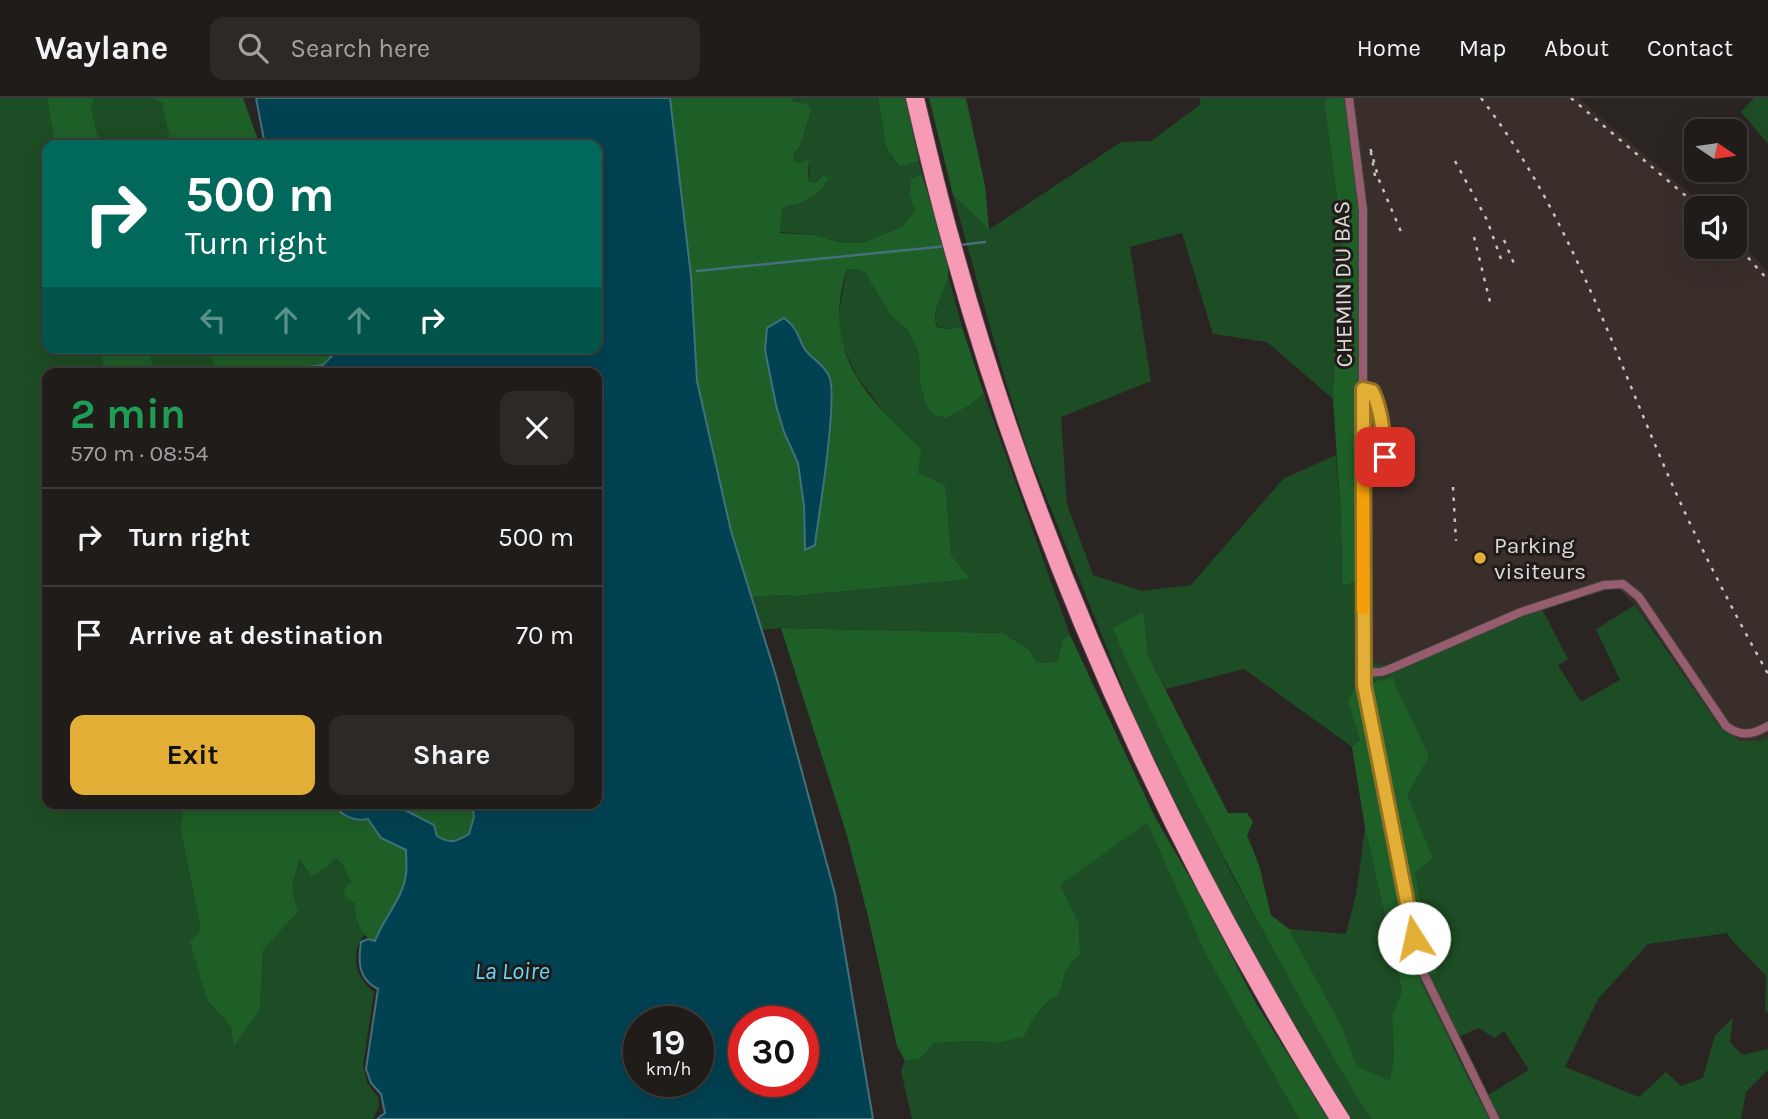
<!DOCTYPE html>
<html lang="en">
<head>
<meta charset="utf-8">
<style>
	:root { --surface:#201c1a; --page:#2d2927; --text:#f1f3f6; --muted:#a2a1a2; --line:#3d3a39; --accent:#e3ae35 }
	body { margin:0; font-family:Karla,sans-serif; background:var(--page); color:var(--text); height:100vh; display:flex; flex-direction:column; font-size:26px; white-space:nowrap }
	* { box-sizing:border-box; margin:0 }
	p { font-size:23px; color:var(--muted) }
	.icon { flex:none; width:38px; height:38px; fill:none; stroke:currentColor; stroke-width:2; stroke-linecap:round; stroke-linejoin:round }
	.map { position:relative; flex:1; overflow:hidden }
	.side { position:absolute; left:42px; top:270px; width:560px; height:441px; display:flex; flex-direction:column; background:var(--surface); border-radius:14px; box-shadow:0 7px 28px #0002,0 0 0 2px var(--line) }
	.side>* { flex:none }
	.hud { position:absolute; left:42px; top:42px; width:560px; height:214px; border-radius:14px; box-shadow:0 7px 28px #0002,0 0 0 2px var(--line); background:#00695c; color:#fff; overflow:hidden }
	.needle { width:46px; rotate:103deg }
	.fabs { position:absolute; left:1684px; top:21px; display:grid; gap:14px }
	.fabs a { display:grid; place-items:center; width:63px; height:63px; border-radius:14px; background:var(--surface); box-shadow:0 7px 28px #0002,0 0 0 2px var(--line); font-size:35px }
	.speed { position:absolute; left:623px; top:908px; display:flex; gap:14px; font-size:35px; font-weight:700; text-align:center }
	.speed>* { display:grid; place-content:center; width:91px; height:91px; border-radius:50%; background:var(--surface); box-shadow:0 7px 28px #0002,0 0 0 2px var(--line); line-height:1 }
	.speed small { font-size:18px; font-weight:400 }
	.speed .limit { border:10px solid #d22; background:#fff; color:#111 }
	.pin { position:absolute; display:grid; place-items:center; width:60px; height:60px; color:#fff; margin:-30px; border-radius:14px; box-shadow:0 4px 10px #0006 }
	.me { position:absolute; width:77px; margin:-38px; rotate:350deg; stroke-linejoin:round; filter:drop-shadow(0 0 5px #0008) }
	.turn { display:flex; align-items:center; gap:24px; height:147px; padding:0 28px; font-size:32px }
	.turn .icon { width:91px; height:91px; stroke-width:2.5 }
	.turn b { display:block; font-size:49px; line-height:60px }
	.lanes { display:flex; align-items:center; height:66px; padding:0 28px; background:#0003; justify-content:center; gap:35px; direction:ltr }
	.lanes .off { opacity:.35 }
	.round { display:grid; place-items:center; flex:none; width:74px; height:74px; border-radius:14px; background:var(--page) }
	.headline { display:flex; align-items:center; justify-content:space-between; height:119px; padding:0 28px }
	h1 { font-size:42px; font-weight:700; line-height:52px; color:#1e9e55 }
	.primary-button { display:flex; gap:14px; margin-top:auto; padding:14px 28px }
	.primary-button a { flex:1; height:80px; border-radius:14px; background:var(--accent); color:#111; font-size:28px; font-weight:700; line-height:80px; text-align:center }
	.primary-button a+a { background:var(--page); color:var(--text) }
	ul { padding:0; list-style:none }
	li { display:flex; align-items:center; gap:21px; height:98px; padding:0 28px; border-top:2px solid var(--line) }
	li div { flex:1 }
	li b { display:block; font-size:26px }
	li em { font-style:normal }
	header { display:flex; align-items:center; gap:42px; box-sizing:border-box; height:98px; padding:0 35px; background:var(--surface); border-bottom:2px solid var(--line) }
	header strong { font-size:33px }
	nav { display:flex; gap:38px; margin-inline-start:auto; font-size:24px }
	.search { width:490px; height:63px; background:var(--page); display:flex; align-items:center; gap:18px; box-sizing:border-box; padding:0 24px; border-radius:14px; color:var(--muted); font-size:26px }
	.map>svg:first-child { display:block }
	.built { fill:#392e2a }
	.green { fill:#1d4d24 }
	.forest { fill:#1e5f28; fill-rule:evenodd }
	.water { fill:#004252; stroke:#43707a; stroke-width:2; fill-rule:evenodd }
	.lines { fill:none; stroke-linecap:round; stroke-linejoin:round }
	.stream { stroke:#43707a; stroke-width:2.5 }
	.minor-casing { stroke:#474240; stroke-width:10 }
	.major-casing { stroke:#474240; stroke-width:12 }
	.minor { stroke:#955d6e; stroke-width:8 }
	.major { stroke:#f79ab6; stroke-width:10 }
	.rail { stroke:#c7c3c2; stroke-width:2.5; stroke-dasharray:3.5 7; stroke-linecap:butt }
	.route-casing { stroke:#947122; stroke-width:18 }
	.route { stroke:#e3ae35; stroke-width:12 }
	.slow { stroke:#f59e0b; stroke-width:12 }
	.poi-dot { fill:#e3ae35; stroke:#211c1a; stroke-width:2.5 }
	.labels { text-anchor:middle; dominant-baseline:central; stroke-width:6; stroke-linejoin:round; paint-order:stroke }
	.street-label { font-size:23px; fill:#dedad9; stroke:#211c1a }
	.poi-label { font-size:23px; fill:#dedad9; stroke:#211c1a; text-anchor:start }
	.water-label { font-size:24px; font-style:italic; fill:#68d8f8; stroke:#211c1a }
</style>
</head>
<body>
<header>
<strong>Waylane</strong>
<div class="search"><svg class="icon" aria-label="search" viewBox="0 0 24 24"><circle cx="10" cy="10" r="6"/><path d="M15 15l6 6"/></svg>Search here</div>
<nav><a>Home</a><a>Map</a><a>About</a><a>Contact</a></nav>
</header>
<div class="map">
<svg width="1768" height="1021" viewBox="0 0 1768 1021">
	<rect width="100%" height="100%" fill="#2a2523"/>
	<path class="built" d="M1352 0H1578L1707 110H1696V149H1734V136L1768 174V639L1758 643H1740L1720 630 1654 532 1635 507 1618 490 1554 506 1476 538 1470 531 1386 567 1376 566 1369 562 1367 556 1366 528 1367 118 1364 79Z"/>
	<g class="green">
		<path d="M0 0H47L55 47H47V250H100L105 275H47V705H185L180 730 201 832 207 902 231 929 260 911 263 852 298 814 292 789 301 760 336 761 342 765 352 780 358 826 365 836C349 856 355 880 374 894L363 967 367 985 378 999 379 1008 373 1021H0Z"/>
		<path d="M94 0H151L161 4 171 47H100L91 10Z"/>
		<path d="M792 0H878L886 49 898 69 919 63 922 76 911 81 909 96 915 113 902 129 862 145H842L814 137 779 134 782 113C789 106 796 108 804 104 813 99 820 91 827 84L808 83 810 71 808 60 801 65H795L794 56 801 46 811 13 801 4 792 3Z"/>
		<path d="M1199 0H1329L1324 3 1343 145 1335 224 1333 301 1267 244 1213 236 1182 135 1130 149 1151 283 1061 319 1067 406 1093 477 1142 493 1191 487 1283 381 1336 357 1341 419 1342 488 1367 480V556C1371 565 1376 566 1386 567L1470 531 1476 538 1542 511 1568 561 1558 567 1581 604 1620 582 1596 531 1635 507 1720 629 1740 643H1758L1768 639V915L1765 912 1766 878 1729 839 1728 835 1648 846 1598 901 1565 969 1639 999 1666 974 1681 988 1703 980 1715 937 1733 920 1730 944 1742 957 1768 951V972L1746 994 1741 1021H1489L1480 1002 1529 972 1504 933 1495 940 1478 930 1450 943 1420 883 1438 874 1426 836 1415 774 1433 759 1406 697 1429 658 1348 605 1360 644 1352 649 1244 571 1166 591 1148 557 1142 515 1113 530 1124 558 1230 773 1286 876 1371 1021H1350L1231 817 1137 625 1027 351 1002 271 953 97 990 131 1121 44 1151 43 1201 6Z"/>
		<path d="M1754 0H1768V46L1741 14Z"/>
		<path d="M847 171 858 172 865 175 892 219 908 232 919 255 920 285 926 308 971 306 984 296 1070 537 1063 541 1057 564 1035 565 1002 535 781 530 762 532 751 499 781 497 795 498 971 481 951 457 947 427 888 319 858 280 842 247 838 231 840 208Z"/>
		<path d="M948 176 962 229 948 231 937 228C932 213 943 191 948 176Z"/>
		<path d="M149 250H185L191 256 190 250H210L215 275H154Z"/>
		<path d="M1147 725 1207 859 1299 1021H912L901 973 905 963 920 961 934 945 975 943 996 945 1024 939C1032 920 1041 907 1059 897L1066 872 1080 856 1079 826 1059 787Z"/>
		<path d="M1365 730 1402 894 1392 919 1394 959 1390 984 1357 968 1341 927 1289 831 1346 836 1356 797Z"/>
	</g>
	<g class="forest">
		<path d="M47 0H94L91 10 100 47H55Z"/>
		<path d="M151 0H243L260 47H171L161 4Z"/>
		<path d="M670 0H792V3L808 6 811 13 801 46 794 56 795 64 801 65 809 59 808 83 817 84 823 78 829 79C825 90 809 103 798 106 790 108 788 107 782 112L780 135 814 137 842 145H862L902 129 915 113 909 96 911 81 922 76C927 97 950 159 948 176 946 194 930 211 937 229L948 231 962 229 984 296 971 306 946 320 935 317 926 308 920 285 919 255 908 232 892 219 865 175 858 172 847 171C821 254 864 297 921 351L918 375 945 387 951 457 971 481 795 498 781 497 751 499 731 433 697 283 691 178ZM796 230 805 253 819 264 831 280 826 362 806 452 804 408 798 365 784 334 765 252Z"/>
		<path d="M878 0H906L919 63 899 69 886 49Z"/>
		<path d="M929 0H966L985 88 989 131 953 97Z"/>
		<path d="M1329 0H1352L1364 79 1367 118V480L1342 488 1341 419 1333 301 1335 224 1343 145 1324 3Z"/>
		<path d="M100 250H149L154 275H105Z"/>
		<path d="M210 250H340L323 267 279 273 278 275H215Z"/>
		<path d="M1143 514 1148 557 1228 715H1247L1253 724 1247 737 1259 767 1271 817 1289 831 1341 927 1357 968 1390 983 1394 959 1392 919 1402 893 1365 730 1352 649 1360 643 1348 605 1355 588 1392 580 1429 658 1407 697 1433 760 1415 774 1426 836 1438 874 1420 883 1489 1021H1371C1279 872 1200 716 1124 558L1113 530Z"/>
		<path d="M781 530 1002 535 1029 552 1036 565 1057 564 1063 541 1070 537 1155 719 1197 792 1256 905 1328 1021H1299L1207 859 1147 725 1060 787 1079 826 1080 856 1066 872 1059 897C1040 907 1032 921 1024 939L996 945 975 943 934 945 920 961 905 963 897 948 868 818 846 734Z"/>
		<path d="M185 705H331L346 719 368 721 382 740 406 752C406 760 407 768 406 775 404 800 382 820 375 844 360 838 355 820 355 805L345 799 344 792 348 786 352 785 342 765 336 761 332 762 330 767 312 778 300 761 292 789 298 814 263 852 260 911 234 948 231 929 207 902 190 844 201 832 180 730Z"/>
		<path d="M402 705H472L474 719 469 736C456 744 450 746 436 738L434 727 403 711Z"/>
	</g>
	<g class="water">
		<path d="M256 0H670L691 178 697 283 731 433 776 578 835 796 873 1021H377L385 1015 381 996 371 985 366 971 378 891C358 881 358 864 361 844L368 841 375 843C383 820 404 800 406 775 407 768 406 760 406 752L381 740 368 721C351 724 343 717 331 705H402L403 711 434 727 437 738C450 746 456 744 469 736L474 719 472 705H597V275H278L279 273 323 267 340 250H597V47H265ZM639 924H698V984H639ZM744 924H803V984H744Z"/>
		<path d="M784 220C799 232 796 235 804 250 811 261 824 266 829 278 838 296 820 412 816 438L815 447 805 452 804 408 798 365 784 334 776 307 765 252 767 230Z"/>
	</g>
	<g class="lines">
		<g class="stream">
			<path d="M960 147 985 144"/>
			<path d="M697 173 947 148"/>
		</g>
		<g class="minor-casing">
			<g id="minor">
				<path d="M1349 0 1363 112V575L1365 600 1421 870 1495 1021"/>
				<path d="M1363 291 1372 293 1382 329 1385 359"/>
				<path d="M1363 575 1381 574 1390 571 1521 514 1604 487 1623 486 1639 499 1726 628C1741 639 1752 637 1768 628"/>
			</g>
		</g>
		<g class="major-casing">
			<g id="major">
				<path d="M911 0C992 360 1139 709 1335 1021"/>
				<path d="M919 0C931 49 942 98 956 146 1026 401 1130 647 1260 877 1287 925 1315 974 1345 1021"/>
			</g>
		</g>
		<use href="#minor" class="minor"/>
		<use href="#major" class="major"/>
		<g class="rail">
			<path d="M1481 0C1563 107 1607 234 1659 356 1691 432 1728 504 1768 576"/>
			<path d="M1571 0 1700 110"/>
			<path d="M1455 63 1487 122 1501 161"/>
			<path d="M1375 78 1370 49 1379 82 1402 136"/>
			<path d="M1474 139 1491 208"/>
			<path d="M1504 142 1515 168"/>
			<path d="M1734 144 1768 182"/>
			<path d="M1453 389 1456 443"/>
		</g>
	</g>
	<g class="lines">
		<g class="route-casing">
			<path id="route" d="M1385 359C1383 337 1382 313 1372 293L1363 291 1364 587 1414 840"/>
		</g>
		<use href="#route" class="route"/>
		<path class="slow" d="M1363 385V511"/>
	</g>
	<circle class="poi-dot" cx="1480" cy="460" r="7"/>
	<g class="labels">
		<g class="street-label">
			<text transform="translate(1343 186) rotate(-91)">CHEMIN DU BAS</text>
		</g>
		<g class="poi-label">
			<text x="1494" y="447">Parking<tspan x="1494" dy="26">visiteurs</tspan></text>
		</g>
		<g class="water-label">
			<text x="512" y="873">La Loire</text>
		</g>
	</g>
</svg>
<div class="fabs">
<a><svg class="needle" viewBox="-14 -14 28 28"><path d="M0-13l5 13h-10z" fill="#e53935"/><path d="M0 13l5-13h-10z" fill="#a2a1a2"/></svg></a>
<a><svg class="icon" aria-label="sound" viewBox="0 0 24 24"><path d="M4 9h4l5-4v14l-5-4H4zM17 9q2 3 0 6"/></svg></a>
</div>
<div class="speed"><div>19<small>km/h</small></div><div class="limit">30</div></div>
<div class="pin" style="left:1385px;top:359px;background:#d93025"><svg class="icon" aria-label="arrive" viewBox="0 0 24 24"><path d="M6 21V4h12l-3 4 3 4H6"/></svg></div>
<svg class="me" style="left:1414px;top:840px" viewBox="-20 -20 40 40"><circle r="19" fill="#fff"/><path d="M0-13L10 11 0 6-10 11z" fill="#e3ae35"/></svg>
<div class="hud">
<div class="turn"><svg class="icon" aria-label="right" viewBox="0 0 24 24"><path d="M7 20v-9h11M14 6l5 5-5 5"/></svg><div><b>500 m</b>Turn right</div></div>
<div class="lanes"><svg class="icon off" aria-label="left" viewBox="0 0 24 24"><path d="M17 20v-9H6M10 6l-5 5 5 5"/></svg><svg class="icon off" aria-label="ahead" viewBox="0 0 24 24"><path d="M12 20V5M6 11l6-6 6 6"/></svg><svg class="icon off" aria-label="ahead" viewBox="0 0 24 24"><path d="M12 20V5M6 11l6-6 6 6"/></svg><svg class="icon" aria-label="right" viewBox="0 0 24 24"><path d="M7 20v-9h11M14 6l5 5-5 5"/></svg></div>
</div>
<section class="side">
<div class="headline"><div><h1>2 min</h1><p>570 m · 08:54</p></div><a class="round"><svg class="icon" aria-label="close" viewBox="0 0 24 24"><path d="M6 6l12 12M18 6L6 18"/></svg></a></div>
<ul>
<li><svg class="icon" aria-label="right" viewBox="0 0 24 24"><path d="M7 20v-9h11M14 6l5 5-5 5"/></svg><div><b>Turn right</b></div><em>500 m</em></li>
<li><svg class="icon" aria-label="arrive" viewBox="0 0 24 24"><path d="M6 21V4h12l-3 4 3 4H6"/></svg><div><b>Arrive at destination</b></div><em>70 m</em></li>
</ul>
<div class="primary-button"><a>Exit</a><a>Share</a></div>
</section>
</div>
</body>
</html>
